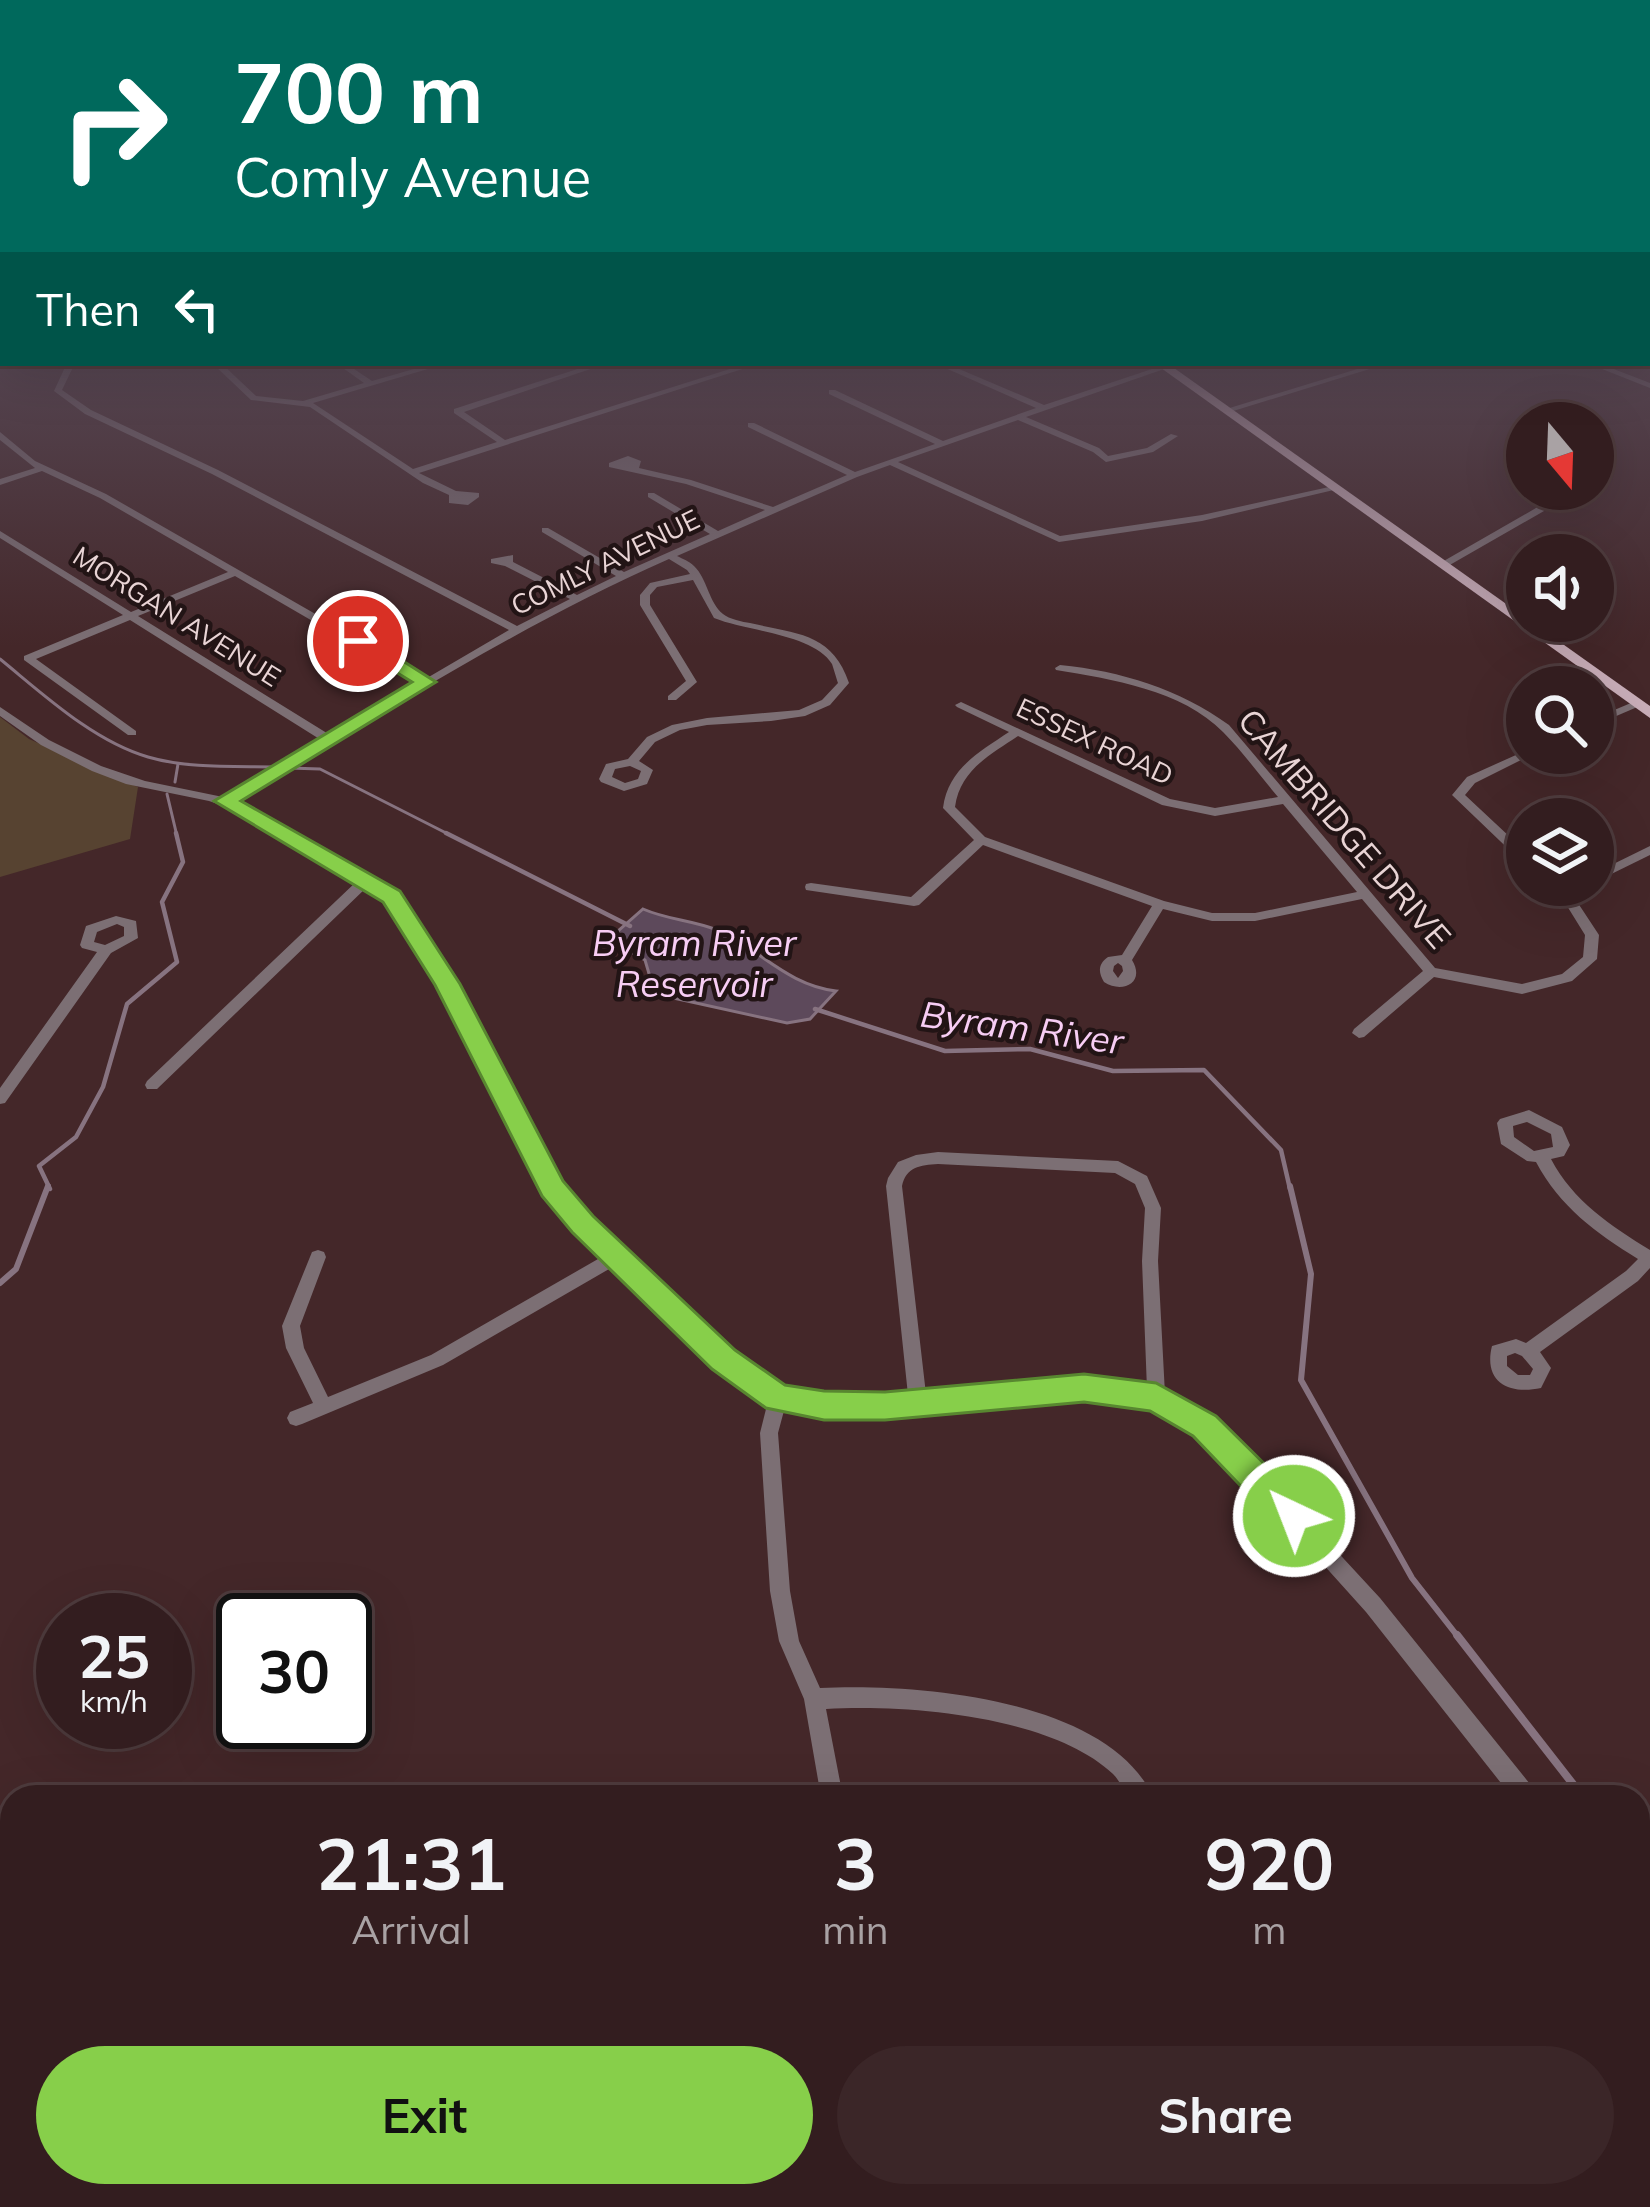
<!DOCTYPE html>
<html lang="en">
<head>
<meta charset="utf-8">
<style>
	:root { --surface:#331d1f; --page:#3b2628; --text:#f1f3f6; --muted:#a9a2a4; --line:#4e3b3d; --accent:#87cf4a }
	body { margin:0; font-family:Mulish,sans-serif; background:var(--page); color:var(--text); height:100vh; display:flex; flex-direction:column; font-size:45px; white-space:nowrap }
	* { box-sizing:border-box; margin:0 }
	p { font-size:39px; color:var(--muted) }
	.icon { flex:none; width:66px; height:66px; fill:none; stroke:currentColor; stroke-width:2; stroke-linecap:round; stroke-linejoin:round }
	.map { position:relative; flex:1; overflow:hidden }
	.side { position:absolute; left:0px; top:1785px; width:1650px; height:423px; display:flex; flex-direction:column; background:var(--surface); border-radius:36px 36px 0 0; box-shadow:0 12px 48px #0002,0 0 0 3px var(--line) }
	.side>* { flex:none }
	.hud { position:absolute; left:0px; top:0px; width:1650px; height:366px; box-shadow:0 12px 48px #0002,0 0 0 3px var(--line); background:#00695c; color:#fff; overflow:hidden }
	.needle { width:78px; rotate:161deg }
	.controls { position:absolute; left:1506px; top:402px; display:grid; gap:24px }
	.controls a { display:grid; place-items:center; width:108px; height:108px; border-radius:50%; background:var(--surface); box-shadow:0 12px 48px #0002,0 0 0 3px var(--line); font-size:60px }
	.speed { position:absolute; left:36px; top:1593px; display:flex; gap:24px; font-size:60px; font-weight:700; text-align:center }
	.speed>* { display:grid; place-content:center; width:156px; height:156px; border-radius:50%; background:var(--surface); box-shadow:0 12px 48px #0002,0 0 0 3px var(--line); line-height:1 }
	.speed small { font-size:30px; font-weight:400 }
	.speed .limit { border:6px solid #111; border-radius:18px; background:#fff; color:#111 }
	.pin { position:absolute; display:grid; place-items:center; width:102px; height:102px; color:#fff; margin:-51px; border:6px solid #fff; border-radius:50%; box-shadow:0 3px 12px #0007 }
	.me { position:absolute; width:132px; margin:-66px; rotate:317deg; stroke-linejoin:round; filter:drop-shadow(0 0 9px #0008) }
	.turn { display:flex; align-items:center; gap:42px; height:252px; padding:0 36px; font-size:54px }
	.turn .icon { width:156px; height:156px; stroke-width:2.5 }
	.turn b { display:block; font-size:84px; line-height:102px }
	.then { display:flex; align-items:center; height:114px; padding:0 36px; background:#0003; gap:24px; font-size:45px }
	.eta { display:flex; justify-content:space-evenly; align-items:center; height:204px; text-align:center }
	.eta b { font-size:72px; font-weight:700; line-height:84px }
	.button { display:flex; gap:24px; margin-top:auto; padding:24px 36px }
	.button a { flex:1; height:138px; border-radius:72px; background:var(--accent); color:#111; font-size:48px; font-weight:700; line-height:138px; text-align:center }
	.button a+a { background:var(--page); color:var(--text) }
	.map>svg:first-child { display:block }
	.green { fill:#574331 }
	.water { fill:#5d495b; stroke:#877380; stroke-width:3 }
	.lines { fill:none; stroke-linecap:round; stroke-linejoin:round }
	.stream-far3 { stroke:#877380; stroke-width:3 }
	.stream-far2 { stroke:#877380; stroke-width:4.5 }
	.stream-far1 { stroke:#877380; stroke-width:6 }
	.stream { stroke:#877380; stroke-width:8 }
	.minor { fill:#7c6f74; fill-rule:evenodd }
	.major { fill:#c8adb8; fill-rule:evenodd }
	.route { fill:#87cf4a; stroke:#588730; stroke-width:3 }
	.labels { text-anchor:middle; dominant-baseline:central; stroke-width:9; stroke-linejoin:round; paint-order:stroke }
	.far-street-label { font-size:27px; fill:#e9d4d5; stroke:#221415 }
	.street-label { font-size:33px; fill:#e9d4d5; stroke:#221415 }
	.water-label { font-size:36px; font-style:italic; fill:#f7cdf4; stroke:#221415 }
</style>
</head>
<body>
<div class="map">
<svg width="1650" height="2207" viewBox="0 0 1650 2207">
	<rect width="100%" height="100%" fill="#442729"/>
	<path class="green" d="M0 717 29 739 138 787 130 839 0 877Z"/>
	<path class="water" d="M643 909C668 920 692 920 717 930 761 950 787 985 836 991L810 1019 787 1023 655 994 645 960 614 943 623 935 617 932Z"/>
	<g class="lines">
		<g class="stream-far3">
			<path d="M0 659C43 694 93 741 148 757 189 769 235 766 278 767"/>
			<path d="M289 768 320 769 452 836"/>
			<path d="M175 782 178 764"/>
			<path d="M167 794 177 836"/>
		</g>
		<g class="stream-far2">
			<path d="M446 833 630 926"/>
			<path d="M815 1009 945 1051 1030 1049 1113 1071 1204 1070 1281 1150 1290 1189"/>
			<path d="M50 1189 39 1166 76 1137 103 1087 127 1004 177 962 162 902 183 862 176 833"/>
		</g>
		<g class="stream-far1">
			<path d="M1290 1186 1311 1274 1301 1380 1412 1578 1459 1638"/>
			<path d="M0 1283 16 1269 48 1186"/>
		</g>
		<g class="stream">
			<path d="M1457 1635 1583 1797"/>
			<path d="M1638 1868 1650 1883"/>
		</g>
		<g class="minor">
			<path d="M67 363H75L62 390 91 410 218 470 517 626 570 599 505 566 491 563V559L513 555V562L577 595 616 576 542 532V528H548L624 572 710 534 648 497V493H654L718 531 765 510 686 484 609 467V463L628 456 641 461 639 468 691 480 773 507 847 475 748 427V423H754L855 472 935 444 829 394V390H835L943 441 1036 408 934 363H945L1044 405 1167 364V368L1026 417 1099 448 1108 456 1147 448 1171 434 1178 436 1153 452 1106 462 1093 452 1018 420 898 462 1060 536 1202 515 1338 485V489L1202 521 1059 542 890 465 857 477 677 556C683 559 689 561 694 566 707 578 709 603 723 614 729 619 743 622 750 623 796 634 832 632 849 683L830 705 805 716 771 721 707 725 680 730 655 742 639 761 653 770 647 784 624 791 601 782 599 779 606 764 628 759 647 737 672 725 707 718 799 710 822 700 838 683C837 680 833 667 832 664 814 634 746 631 714 618L693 580 657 587 650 595V605L697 682 676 700H668V696L686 681 640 605V595L650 583 690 574 687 570 669 559C517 626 377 717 234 801L366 875 372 876 373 879 397 893 432 942 558 1184 589 1220 759 1378C804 1404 858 1400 908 1395L886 1186 888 1178 898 1162 916 1155 938 1152 1118 1161 1147 1176 1161 1208 1158 1261 1165 1394 1185 1403 1235 1441 1380 1598 1534 1789 1537 1797H1512L1366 1612 1223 1453 1173 1415 1154 1405 1084 1396 853 1416 785 1407 778 1433 790 1591 799 1641 820 1688C915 1683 1108 1698 1153 1797H1129C1124 1790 1119 1780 1113 1774 1052 1716 907 1704 826 1709L843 1797H821L804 1699 779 1641 770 1591 760 1433 768 1401 747 1388 616 1265 443 1365 302 1424 296 1426 290 1424 287 1418 290 1412 313 1403 286 1348 282 1326 312 1252 318 1250 324 1252 326 1257 300 1326 304 1348 328 1397 431 1355 605 1255 577 1228 546 1192 419 943 387 899 367 887 157 1089H147L145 1085 147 1081 357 881 235 810 209 801 126 784 92 771 41 745 0 716V707L49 740 101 766 145 781 223 797 321 740 130 620 36 659 136 731V735H128L24 660V656L123 615 0 538V531L131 612 228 572 100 498 42 471 0 485V479L35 468 0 440V432L35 461 106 494 427 678 509 630 212 474 85 414 54 391ZM235 576 419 683 330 735 138 616ZM630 766 641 771 638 779 625 783 612 777 615 769ZM938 1164 1115 1173 1135 1184 1145 1208 1142 1261 1147 1389 1084 1380 926 1394 902 1186C906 1167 920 1165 938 1164Z"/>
			<path d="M212 363H221L256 396 303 401 364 383 336 363H345L372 381 435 363H448L313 403 413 469 497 442 454 413V409L596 363H608L464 412 505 440 749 363H761L419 473 456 491 479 493V497L468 505 449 503V495L423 483 310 407 251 400Z"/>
			<path d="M1377 363H1389L1230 412 1223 410Z"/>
			<path d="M1587 363H1598L1650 383V388Z"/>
			<path d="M1539 497 1547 499 1544 511 1448 566H1442V562L1536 508Z"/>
			<path d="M1060 665C1121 671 1179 689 1229 725L1435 968 1522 984 1562 974 1583 957 1585 935 1559 893 1571 885H1587L1572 894 1599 935 1597 959 1572 981 1522 994 1434 977 1364 1037 1359 1038 1352 1033 1354 1029 1423 971 1362 899 1255 921H1212L1163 909 1132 960C1146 983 1122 994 1104 982 1098 972 1098 964 1108 957L1122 955 1152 906 983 845 919 905 914 906 806 890 805 887 806 884 811 883 911 897 974 840 943 808C948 769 979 752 1009 732L957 707 955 705 961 702 1170 799 1215 808 1278 797C1260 776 1243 752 1223 732 1182 690 1111 679 1056 670L1055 668ZM1018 736 1162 805 1215 816 1283 804 1357 892 1255 913H1212L1164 901 985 837 955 807C960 770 990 755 1018 736ZM1118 963 1122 966 1123 971 1118 978 1113 971 1114 966Z"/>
			<path d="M1638 700 1644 703 1642 705 1593 726V719Z"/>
			<path d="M1527 750V753H1533L1531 755 1475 783 1465 795 1527 853V864L1523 863 1452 795 1467 777Z"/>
			<path d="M1650 846V855L1593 883V874Z"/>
			<path d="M116 916 136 921 138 938 111 953 5 1103 0 1104V1088L97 952 82 948 80 945 86 926ZM117 924 124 927V936L105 945 94 942 97 932Z"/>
			<path d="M1529 1110 1562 1127 1570 1145 1564 1156 1551 1159C1573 1201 1611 1226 1650 1250V1268L1638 1281 1540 1352 1551 1368 1541 1388C1509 1395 1483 1382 1492 1346L1516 1339 1526 1343 1626 1271 1638 1259C1596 1233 1560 1207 1536 1162L1527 1161 1501 1144 1497 1123 1500 1119ZM1527 1122 1551 1134 1553 1147 1534 1151 1514 1137 1513 1126ZM1515 1353 1522 1356 1533 1369 1530 1375H1518L1507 1366V1356Z"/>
			<path d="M1638 1938C1650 1945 1650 1962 1650 1978 1633 1971 1638 1954 1638 1938Z"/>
			<path d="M355 2196H382L387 2207H360Z"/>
			<path d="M935 2196H961L965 2207H939Z"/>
			<path d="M1366 2196H1394L1399 2207H1371Z"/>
		</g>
		<path class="major" d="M1154 363H1167L1650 706V718Z"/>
	</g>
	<linearGradient id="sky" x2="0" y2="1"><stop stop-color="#251517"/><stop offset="0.52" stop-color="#564754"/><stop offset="1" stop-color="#564754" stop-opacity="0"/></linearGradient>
	<rect width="1650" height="647" fill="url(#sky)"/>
	<path class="route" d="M352 637H365L436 682 241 801 400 891 460 984 563 1181 593 1216 735 1350 785 1385 824 1391 885 1392 1084 1374 1156 1383 1216 1416 1306 1505 1311 1516 1306 1528 1294 1532 1281 1528 1193 1436 1150 1411 1084 1402 885 1420H824L766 1408 712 1369 572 1232 542 1196 435 985 383 902 214 801 412 682 352 645Z"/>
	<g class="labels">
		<g class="far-street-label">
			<text transform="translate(605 562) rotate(-26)">COMLY AVENUE</text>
			<text transform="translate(177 616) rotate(32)">MORGAN AVENUE</text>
			<text transform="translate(1095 741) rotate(25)">ESSEX ROAD</text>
		</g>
		<g class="street-label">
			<text transform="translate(1345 828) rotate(49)">CAMBRIDGE DRIVE</text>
		</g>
		<g class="water-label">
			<text x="694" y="942">Byram River<tspan x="694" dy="41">Reservoir</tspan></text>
			<text transform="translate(1022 1027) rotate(8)">Byram River</text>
		</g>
	</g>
</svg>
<div class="controls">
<a><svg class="needle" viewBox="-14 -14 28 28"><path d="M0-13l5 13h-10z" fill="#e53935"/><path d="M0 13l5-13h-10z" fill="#a9a2a4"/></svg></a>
<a><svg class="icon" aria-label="sound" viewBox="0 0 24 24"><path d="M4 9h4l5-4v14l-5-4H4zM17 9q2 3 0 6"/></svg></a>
<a><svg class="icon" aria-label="search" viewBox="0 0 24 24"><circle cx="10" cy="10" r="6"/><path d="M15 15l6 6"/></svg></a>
<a><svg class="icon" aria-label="layers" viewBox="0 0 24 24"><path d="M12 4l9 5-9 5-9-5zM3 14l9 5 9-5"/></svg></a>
</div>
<div class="speed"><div>25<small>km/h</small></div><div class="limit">30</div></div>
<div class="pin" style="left:358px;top:641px;background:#d93025"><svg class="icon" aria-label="arrive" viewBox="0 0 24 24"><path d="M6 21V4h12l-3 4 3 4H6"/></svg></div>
<svg class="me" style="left:1294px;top:1516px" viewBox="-20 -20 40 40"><circle r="17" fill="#87cf4a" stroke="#fff" stroke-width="3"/><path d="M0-11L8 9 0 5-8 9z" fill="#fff"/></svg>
<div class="hud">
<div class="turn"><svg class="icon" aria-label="right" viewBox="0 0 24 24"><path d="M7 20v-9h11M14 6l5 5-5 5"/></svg><div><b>700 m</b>Comly Avenue</div></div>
<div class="then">Then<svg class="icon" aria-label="left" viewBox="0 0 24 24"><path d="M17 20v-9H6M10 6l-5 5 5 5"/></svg></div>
</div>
<section class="side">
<div class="eta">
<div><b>21:31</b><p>Arrival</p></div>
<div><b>3</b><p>min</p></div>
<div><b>920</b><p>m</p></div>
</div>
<div class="button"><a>Exit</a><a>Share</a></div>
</section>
</div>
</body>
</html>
